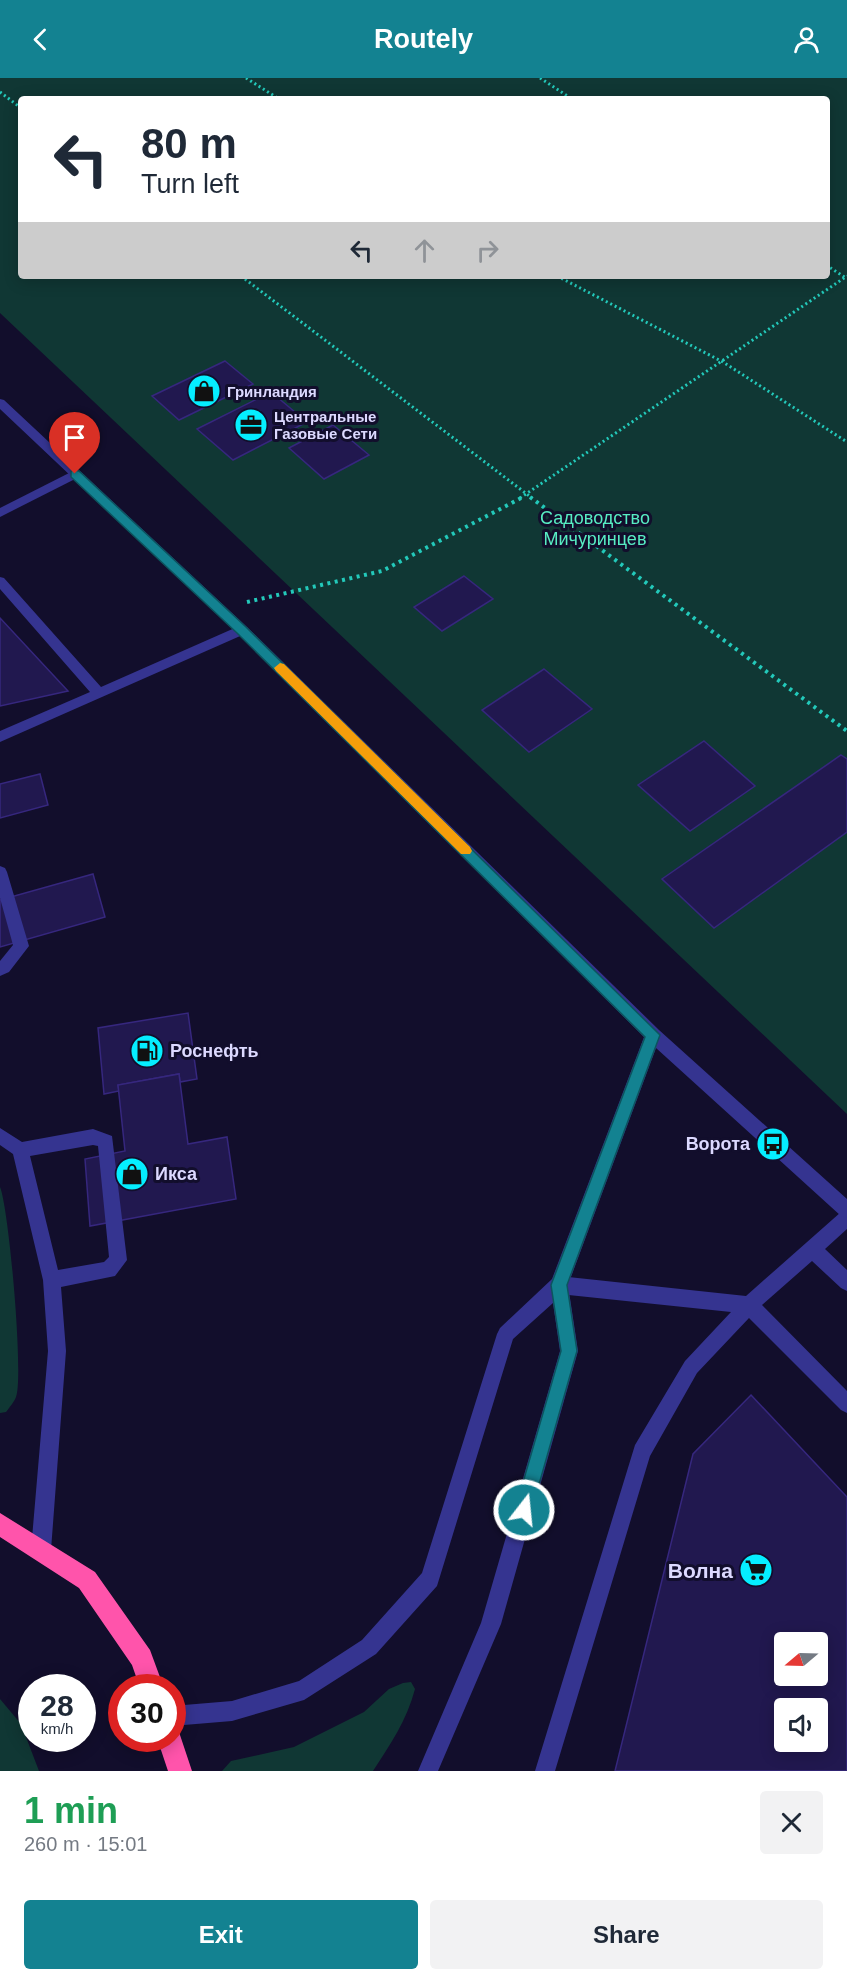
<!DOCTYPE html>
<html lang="en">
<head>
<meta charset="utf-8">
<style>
	:root { --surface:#fff; --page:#f2f2f3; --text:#1f2937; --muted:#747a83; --accent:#138291 }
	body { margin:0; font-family:Helvetica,sans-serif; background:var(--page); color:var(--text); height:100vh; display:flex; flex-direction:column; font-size:22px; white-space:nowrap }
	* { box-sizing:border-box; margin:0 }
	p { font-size:20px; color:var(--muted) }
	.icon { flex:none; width:33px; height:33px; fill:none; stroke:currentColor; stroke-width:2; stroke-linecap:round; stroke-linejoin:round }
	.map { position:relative; height:1693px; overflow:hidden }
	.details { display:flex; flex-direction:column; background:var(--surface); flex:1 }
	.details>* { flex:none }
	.hud { position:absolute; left:18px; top:18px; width:812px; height:183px; border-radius:6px; box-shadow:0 3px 15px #0003; background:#fff; color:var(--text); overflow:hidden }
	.needle { width:39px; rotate:251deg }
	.fabs { position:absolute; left:774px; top:1554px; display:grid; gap:12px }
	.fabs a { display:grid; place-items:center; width:54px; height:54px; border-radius:6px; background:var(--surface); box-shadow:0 3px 15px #0003; font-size:30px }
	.speed { position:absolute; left:18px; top:1596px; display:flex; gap:12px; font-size:30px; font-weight:700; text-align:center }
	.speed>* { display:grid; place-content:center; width:78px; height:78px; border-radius:50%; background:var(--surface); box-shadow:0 3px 15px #0003; line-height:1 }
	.speed small { font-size:15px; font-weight:400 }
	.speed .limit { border:9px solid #d22; background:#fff; color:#111 }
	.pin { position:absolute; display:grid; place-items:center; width:51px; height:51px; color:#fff; margin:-62px -26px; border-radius:50% 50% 50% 0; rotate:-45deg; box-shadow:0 0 6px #0007 }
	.pin .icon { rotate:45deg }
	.me { position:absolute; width:66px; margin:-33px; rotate:16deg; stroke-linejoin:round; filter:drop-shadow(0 0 4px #0008) }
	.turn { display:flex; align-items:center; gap:21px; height:126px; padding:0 24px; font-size:27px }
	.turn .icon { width:78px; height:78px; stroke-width:2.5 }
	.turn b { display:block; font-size:42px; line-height:51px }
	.lanes { display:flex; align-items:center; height:57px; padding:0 24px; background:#0003; justify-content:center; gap:30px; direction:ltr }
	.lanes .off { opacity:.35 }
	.round { display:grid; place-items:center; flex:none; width:63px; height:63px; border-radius:6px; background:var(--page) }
	.headline { display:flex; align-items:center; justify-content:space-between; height:102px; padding:0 24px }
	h1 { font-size:36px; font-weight:700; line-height:45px; color:#1e9e55 }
	.cta { display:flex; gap:12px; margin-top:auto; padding:12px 24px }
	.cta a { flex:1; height:69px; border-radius:6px; background:var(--accent); color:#fff; font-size:24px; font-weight:700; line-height:69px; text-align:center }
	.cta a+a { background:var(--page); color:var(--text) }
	header { display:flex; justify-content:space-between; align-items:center; height:78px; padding:0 24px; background:var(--accent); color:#fff; font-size:27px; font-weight:700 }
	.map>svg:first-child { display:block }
	.green { fill:#103734; fill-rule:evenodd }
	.building { fill:#21184f; stroke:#36277e; stroke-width:1.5; fill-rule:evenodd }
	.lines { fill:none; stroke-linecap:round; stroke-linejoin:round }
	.path-far1 { stroke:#23c9ba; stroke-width:3; stroke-dasharray:2 3; stroke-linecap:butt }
	.path { stroke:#23c9ba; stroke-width:4; stroke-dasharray:3 4.5; stroke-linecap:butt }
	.lane { fill:#353490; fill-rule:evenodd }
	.street { fill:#353490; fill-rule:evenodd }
	.highway { fill:#ff54ab; fill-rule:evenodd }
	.route { fill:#138291; stroke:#0c545e; stroke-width:1.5 }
	.slow { fill:#f59e0b }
	.labels { text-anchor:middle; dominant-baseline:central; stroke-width:6; stroke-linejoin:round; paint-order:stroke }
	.far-poi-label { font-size:15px; font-weight:bold; fill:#dcd9ff; stroke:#120e2c; text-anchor:start }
	.park-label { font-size:18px; fill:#57edc3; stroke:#120e2c }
	.poi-label { font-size:18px; font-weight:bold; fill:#dcd9ff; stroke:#120e2c; text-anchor:start }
	.near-poi-label { font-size:21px; font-weight:bold; fill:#dcd9ff; stroke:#120e2c; text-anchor:end }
</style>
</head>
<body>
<header><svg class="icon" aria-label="back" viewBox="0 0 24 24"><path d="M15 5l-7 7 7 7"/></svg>Routely<svg class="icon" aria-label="person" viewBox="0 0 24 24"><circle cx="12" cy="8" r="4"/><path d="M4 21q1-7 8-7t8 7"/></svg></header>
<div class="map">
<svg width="847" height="1693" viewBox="0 0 847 1693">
	<rect width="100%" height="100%" fill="#120e2c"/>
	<g class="green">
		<path d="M0 0H847V1036L0 235ZM21 21H826V198H21Z"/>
		<path d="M0 1109C9 1130 24 1300 16 1319 14 1324 9 1330 6 1334L0 1335Z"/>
		<path d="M411 1604 415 1611C407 1642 390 1667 373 1693H222L231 1683 294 1669 364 1634 389 1611 403 1605Z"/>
		<path d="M0 1621 21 1646 39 1693H0Z"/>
	</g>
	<g class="building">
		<path d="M225 283 253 306 179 342 152 318Z"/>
		<path d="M271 314 307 344 233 382 197 351Z"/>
		<path d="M333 347 369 377 324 401 289 370Z"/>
		<path d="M464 498 493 521 442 553 414 529Z"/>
		<path d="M0 540 68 613 0 628Z"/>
		<path d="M544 591 592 631 529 674 482 632Z"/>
		<path d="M704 663 755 708 690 753 638 707Z"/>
		<path d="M841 677 847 681V754L714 850 662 801Z"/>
		<path d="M40 696 48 727 0 740V706Z"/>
		<path d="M93 796 105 839 0 869V822Z"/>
		<path d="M188 935 197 1001 180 1004 179 996 118 1007 119 1013 104 1016 98 950Z"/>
		<path d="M179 996 188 1066 227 1059 236 1121 90 1148 85 1081 125 1073 118 1007Z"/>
		<path d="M751 1317 847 1419V1693H615L693 1376ZM784 1564H818V1598H784ZM784 1630H818V1664H784Z"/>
	</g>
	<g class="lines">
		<g class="path-far1">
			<path d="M246 0 279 21"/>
			<path d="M540 0 572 21"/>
			<path d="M0 14 21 30"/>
			<path d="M826 187 846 200"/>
			<path d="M241 198 532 420"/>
			<path d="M557 198 723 284 847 364"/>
			<path d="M520 420 847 198"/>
		</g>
		<g class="path">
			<path d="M530 419 847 653"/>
			<path d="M247 524 382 493 523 419"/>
		</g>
		<g class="lane">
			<path d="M75 392 79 393V399L0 439V430Z"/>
			<path d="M0 499 4 500 101 609 237 549H247L248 552 247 555 0 664V653L90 614 0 511Z"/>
			<path d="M0 788 5 790 7 794 29 868 9 894 0 898V883L13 867 0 820Z"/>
			<path d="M0 1050 22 1064 93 1051 112 1058 127 1182 115 1198 61 1209 66 1273 51 1472 48 1479 41 1482 34 1479 31 1472 48 1273 43 1202 13 1076 0 1067ZM93 1067 98 1068 109 1179 104 1184 58 1192 30 1078Z"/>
			<path d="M847 1132V1151L825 1171 847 1192V1213L841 1210 812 1183 762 1227 847 1313V1335L841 1332 749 1240 697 1295 650 1378 555 1693H535L635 1367 685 1283 731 1234 559 1216 553 1213 550 1207 553 1201 559 1198 746 1218 841 1134Z"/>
		</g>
		<path class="street" d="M0 321 4 322 247 549 659 952 847 1121V1140L841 1138 656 970 568 1207 578 1273 501 1546 438 1693H418L481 1545 560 1273 553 1225 513 1261 437 1508 376 1576 304 1622 232 1643 172 1648V1628L232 1623 299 1603 362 1562 422 1495 497 1256 500 1250 552 1201 644 959 237 555 0 331Z"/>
		<g class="highway">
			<path d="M0 1435 95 1494 150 1572 164 1610H140L132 1587 79 1510 0 1459Z"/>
			<path d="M172 1649 178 1651 192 1693H168L157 1660H172Z"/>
		</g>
	</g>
	<path class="route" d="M75 392 79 393 246 549 660 957 567 1207 577 1273 530 1438 524 1441 518 1438 515 1432 561 1273 551 1207 645 959 237 555 71 399V393Z"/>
	<path class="slow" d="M280 585 284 586 470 769 472 773 470 776H461L276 593 274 590Z"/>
	<defs>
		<g id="shop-disc" transform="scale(1.725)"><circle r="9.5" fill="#05eeff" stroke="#120e2c"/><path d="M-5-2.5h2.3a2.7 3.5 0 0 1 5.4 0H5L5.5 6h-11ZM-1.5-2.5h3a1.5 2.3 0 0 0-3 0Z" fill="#111"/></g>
		<g id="office-disc" transform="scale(1.725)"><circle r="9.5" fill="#05eeff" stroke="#120e2c"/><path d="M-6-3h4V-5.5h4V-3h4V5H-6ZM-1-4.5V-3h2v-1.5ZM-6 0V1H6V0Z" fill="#111"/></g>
		<g id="fuel-disc" transform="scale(1.725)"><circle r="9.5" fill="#05eeff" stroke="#120e2c"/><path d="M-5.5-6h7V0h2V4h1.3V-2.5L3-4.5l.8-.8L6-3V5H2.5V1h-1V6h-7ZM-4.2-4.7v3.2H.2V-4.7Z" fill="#111"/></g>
		<g id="bus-disc" transform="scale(1.725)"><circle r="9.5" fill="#05eeff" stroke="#120e2c"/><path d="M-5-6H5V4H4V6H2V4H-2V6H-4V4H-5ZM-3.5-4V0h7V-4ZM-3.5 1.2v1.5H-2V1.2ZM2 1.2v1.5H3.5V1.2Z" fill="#111"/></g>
		<g id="supermarket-disc" transform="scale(1.725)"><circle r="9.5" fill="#05eeff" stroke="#120e2c"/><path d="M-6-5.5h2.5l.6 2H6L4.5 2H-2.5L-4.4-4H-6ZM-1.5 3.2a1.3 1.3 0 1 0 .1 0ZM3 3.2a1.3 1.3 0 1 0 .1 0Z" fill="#111"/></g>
	</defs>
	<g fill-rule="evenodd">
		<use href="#shop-disc" x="204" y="313"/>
		<use href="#office-disc" x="251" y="347"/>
		<use href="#fuel-disc" x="147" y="973"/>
		<use href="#bus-disc" x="773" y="1066"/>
		<use href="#shop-disc" x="132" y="1096"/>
		<use href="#supermarket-disc" x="756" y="1492"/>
	</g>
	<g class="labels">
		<g class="far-poi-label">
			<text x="227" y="313">Гринландия</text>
			<text x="274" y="338">Центральные<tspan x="274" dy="17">Газовые Сети</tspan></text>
		</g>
		<g class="park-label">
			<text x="595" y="440">Садоводство<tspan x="595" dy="21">Мичуринцев</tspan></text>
		</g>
		<g class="poi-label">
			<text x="170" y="973">Роснефть</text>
			<text x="750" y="1066" text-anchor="end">Ворота</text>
			<text x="155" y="1096">Икса</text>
		</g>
		<g class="near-poi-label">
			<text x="733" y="1492">Волна</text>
		</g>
	</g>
</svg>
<div class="fabs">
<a><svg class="needle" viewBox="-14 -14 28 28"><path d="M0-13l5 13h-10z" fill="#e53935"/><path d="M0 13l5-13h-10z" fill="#747a83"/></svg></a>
<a><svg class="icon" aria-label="sound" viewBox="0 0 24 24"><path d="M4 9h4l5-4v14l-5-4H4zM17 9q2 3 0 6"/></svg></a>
</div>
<div class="speed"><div>28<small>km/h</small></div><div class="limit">30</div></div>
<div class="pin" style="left:75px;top:396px;background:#d93025"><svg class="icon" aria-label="arrive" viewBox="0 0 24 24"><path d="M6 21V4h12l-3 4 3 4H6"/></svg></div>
<svg class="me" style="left:524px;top:1432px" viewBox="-20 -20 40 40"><circle r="17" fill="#138291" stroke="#fff" stroke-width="3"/><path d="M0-11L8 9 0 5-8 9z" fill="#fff"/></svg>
<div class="hud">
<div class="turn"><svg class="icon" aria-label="left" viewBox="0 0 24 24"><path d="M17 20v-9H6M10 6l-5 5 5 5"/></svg><div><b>80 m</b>Turn left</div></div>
<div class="lanes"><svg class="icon" aria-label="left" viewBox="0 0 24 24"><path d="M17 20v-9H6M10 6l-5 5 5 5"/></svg><svg class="icon off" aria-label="ahead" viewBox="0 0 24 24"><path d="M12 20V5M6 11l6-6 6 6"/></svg><svg class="icon off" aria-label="right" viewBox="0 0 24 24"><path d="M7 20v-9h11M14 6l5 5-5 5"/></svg></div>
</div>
</div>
<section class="details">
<div class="headline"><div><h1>1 min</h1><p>260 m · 15:01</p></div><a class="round"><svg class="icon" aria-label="close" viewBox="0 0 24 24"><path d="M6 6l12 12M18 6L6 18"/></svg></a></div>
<div class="cta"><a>Exit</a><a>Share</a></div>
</section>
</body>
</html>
